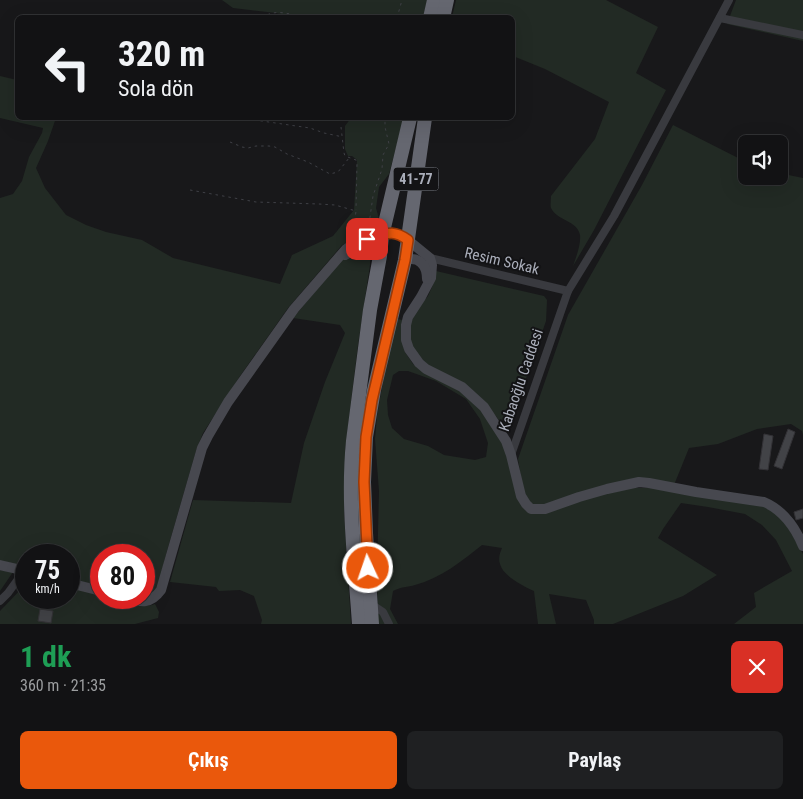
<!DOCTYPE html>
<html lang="tr">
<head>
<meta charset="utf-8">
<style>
	:root { --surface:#121214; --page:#1f2022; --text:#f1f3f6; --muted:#9c9ea0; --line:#313234; --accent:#ea580c }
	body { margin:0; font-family:"Roboto Condensed",sans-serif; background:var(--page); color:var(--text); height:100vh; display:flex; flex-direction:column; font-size:19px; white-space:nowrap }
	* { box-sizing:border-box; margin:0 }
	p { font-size:16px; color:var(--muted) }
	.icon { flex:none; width:28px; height:28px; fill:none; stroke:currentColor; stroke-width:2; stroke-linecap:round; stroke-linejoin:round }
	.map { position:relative; height:624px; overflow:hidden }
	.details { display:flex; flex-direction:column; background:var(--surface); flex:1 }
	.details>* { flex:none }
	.guide { position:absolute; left:15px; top:15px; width:500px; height:105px; border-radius:8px; box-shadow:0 5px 20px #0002,0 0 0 1px var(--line); background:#121214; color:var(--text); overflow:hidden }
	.buttons { position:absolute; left:738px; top:135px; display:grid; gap:10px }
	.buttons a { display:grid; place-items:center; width:50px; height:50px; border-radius:8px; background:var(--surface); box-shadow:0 5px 20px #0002,0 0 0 1px var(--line); font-size:25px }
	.speed { position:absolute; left:15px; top:544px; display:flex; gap:10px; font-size:25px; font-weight:700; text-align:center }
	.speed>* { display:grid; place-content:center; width:65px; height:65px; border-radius:50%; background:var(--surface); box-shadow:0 5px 20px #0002,0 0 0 1px var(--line); line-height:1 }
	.speed small { font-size:12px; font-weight:400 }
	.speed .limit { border:8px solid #d22; background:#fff; color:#111 }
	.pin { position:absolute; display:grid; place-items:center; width:42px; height:42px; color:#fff; margin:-21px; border-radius:10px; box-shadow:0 2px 8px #0006 }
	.me { position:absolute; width:55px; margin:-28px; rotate:357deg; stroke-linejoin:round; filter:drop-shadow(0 0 4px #0008) }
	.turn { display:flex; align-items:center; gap:18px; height:105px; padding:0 20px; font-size:22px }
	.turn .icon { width:65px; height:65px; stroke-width:2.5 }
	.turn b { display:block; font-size:35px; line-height:42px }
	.round { display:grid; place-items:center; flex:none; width:52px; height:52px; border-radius:8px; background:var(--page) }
	.headline { display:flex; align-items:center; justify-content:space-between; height:85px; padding:0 20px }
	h1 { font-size:30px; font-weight:700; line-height:38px; color:#1e9e55 }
	.action { display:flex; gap:10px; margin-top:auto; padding:10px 20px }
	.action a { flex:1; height:58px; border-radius:8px; background:var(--accent); color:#fff; font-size:20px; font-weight:700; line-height:58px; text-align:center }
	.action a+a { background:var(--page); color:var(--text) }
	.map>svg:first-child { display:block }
	.green { fill:#222a24; fill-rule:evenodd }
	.building { fill:#424347; stroke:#333236 }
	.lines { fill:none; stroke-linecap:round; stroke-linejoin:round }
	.path { stroke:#3f4046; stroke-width:1; stroke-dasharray:2.5 4; stroke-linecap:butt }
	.street { stroke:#393a3f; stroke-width:8 }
	.secondary { stroke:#47484f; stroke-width:10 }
	.highway { stroke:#656770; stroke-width:14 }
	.route-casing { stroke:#983908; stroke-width:12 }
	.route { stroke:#ea580c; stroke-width:9 }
	.labels { text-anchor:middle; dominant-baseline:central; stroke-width:4; stroke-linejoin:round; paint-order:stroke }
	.shield { fill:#131315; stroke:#7d8088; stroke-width:1 }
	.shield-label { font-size:14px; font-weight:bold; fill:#aaaeba }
	.street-label { font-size:15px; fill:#aaaeba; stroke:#131315 }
</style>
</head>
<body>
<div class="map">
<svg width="803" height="624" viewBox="0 0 803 624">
	<rect width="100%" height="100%" fill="#18181a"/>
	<g class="green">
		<path d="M222 0H427L423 18 296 17 276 13 233 8Z"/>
		<path d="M456 0H606L658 27 636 73 666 90 594 230 573 266C576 257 581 245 580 235 577 220 557 221 551 208 550 205 551 200 551 196L595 139 609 102 545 69 513 56 512 18 452 17Z"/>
		<path d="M736 0H803V41L727 24Z"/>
		<path d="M0 76 17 80 18 118H56L48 141 36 168 45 188 66 215 86 225 106 232 142 240 173 258 280 284 292 255 333 236 354 210 357 160 352 156H348L345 149V126L351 118H404L389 174 379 187 376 208 379 219 375 231 368 236 342 245 331 258 288 308 240 376 203 433 196 451 167 551 158 586 154 592 148 596 144 597V555H101V587L69 578V555H26V567L0 561V198L13 194 22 181 29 157 42 133 43 128 0 118Z"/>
		<path d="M673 125 746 162V176H779V173L803 178V435L802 431 791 424 757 429 718 444 689 448 674 485 649 479 540 506 532 505 524 497 518 459 568 315 642 185Z"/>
		<path d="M354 253 367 256 370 260V265L358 345 345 451 344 513 351 624H261L262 620 254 596 240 590 219 591 216 587 170 582 193 500 291 503 304 443 325 382 345 333 340 325 293 318 344 257Z"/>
		<path d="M436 271 544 296 547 300 546 321 507 433 496 416 429 366 413 350 408 327 418 308 428 296 432 287Z"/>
		<path d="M394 318 402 320 401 327 405 352 413 364 463 392 478 406 501 440 507 455 521 502 526 511 537 513 588 498 627 488H653L751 503 767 508 783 519 803 554V624H734L756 607 754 593 792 571 776 540 762 525 745 514 708 507 681 503 663 529 658 538 717 575 683 596 613 624H594V620L586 600 549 594 556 624H538L534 591C523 586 503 576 500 564 498 558 500 553 502 548L482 545C462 561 441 578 415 585 408 587 400 587 393 591L390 609 398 624H378L377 574 379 491 375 439 377 416ZM399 371H408L436 381 466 399 480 419 488 443 486 457 475 460 444 455 428 446 404 439 392 428 388 415 387 400 393 375Z"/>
		<path d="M0 570 13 572 0 591Z"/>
		<path d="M26 584V598H69V587L101 595V598C118 598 141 610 155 604L159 612 158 618 135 624H0V611Z"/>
	</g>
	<g class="building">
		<path d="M788 429 795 432 782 469 774 466Z"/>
		<path d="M764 434 773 436 768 470 759 469Z"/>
		<path d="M803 509V518L796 520 794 512Z"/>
		<path d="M40 609 53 611 51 623 38 621Z"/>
	</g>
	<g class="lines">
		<g class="path">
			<path d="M262 18C275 8 290 14 305 18"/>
			<path d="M397 18 402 0"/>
			<path d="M241 118 310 128 324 133 343 137"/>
			<path d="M341 127 344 153 345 156 356 160 357 163 356 210"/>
			<path d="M230 142 242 147 248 148 256 146H269L275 147 287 154 308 162 330 174 338 172 349 158"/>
			<path d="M190 190 256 202 319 204 335 205 356 211C355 219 353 226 360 232"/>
			<path d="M368 231 373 196 382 169 383 155 389 144 385 127V118"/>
		</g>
		<g class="street">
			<path d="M720 18 803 35"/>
			<path d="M430 258 568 291"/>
			<path d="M511 455 568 291 614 216 729 0"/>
			<path d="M0 601 8 593 24 571"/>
			<path d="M371 604 383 612 389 624"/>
		</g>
		<g class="secondary">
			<path d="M408 240 430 258 432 265 431 278 421 297 408 317 406 325V340L409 349 419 363 426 369 462 387 484 407 506 441 511 455 521 496 526 504 531 509H545L579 497 607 489 639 482 649 483 696 492 764 502C783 510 795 527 803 546"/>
			<path d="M345 255C357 247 368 250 380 256"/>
			<path d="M405 260C419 256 427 265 427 279"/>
			<path d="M0 565 26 571"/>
			<path d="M69 583 101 591"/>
			<path d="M124 598C141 602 150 605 161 590L202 448 208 436 228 402 294 309 346 249C357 240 369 239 382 236"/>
		</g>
		<g class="highway">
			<path d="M430 18 434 0"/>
			<path d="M443 18 447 0"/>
			<path d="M359 624C355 564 347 502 353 441L370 310 380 256 382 236 410 118"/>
			<path d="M372 624 366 533 364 482 366 437 374 390 405 260 425 118"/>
		</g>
	</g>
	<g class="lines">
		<g class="route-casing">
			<path id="route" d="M367 239C385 235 391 228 408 240L405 260 372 400 366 437 364 482 368 568"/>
		</g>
		<use href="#route" class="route"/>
	</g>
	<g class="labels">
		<rect class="shield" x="393.5" y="167.5" width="45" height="23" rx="4"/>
		<g class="shield-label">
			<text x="416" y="179">41-77</text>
		</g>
		<g class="street-label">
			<text transform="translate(502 261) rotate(13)">Resim Sokak</text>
			<text transform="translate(521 380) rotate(-71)">Kabaoğlu Caddesi</text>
		</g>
	</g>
</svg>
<div class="buttons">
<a><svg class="icon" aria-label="sound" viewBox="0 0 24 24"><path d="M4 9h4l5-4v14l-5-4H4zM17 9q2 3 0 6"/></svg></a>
</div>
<div class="speed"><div>75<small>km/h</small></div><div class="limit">80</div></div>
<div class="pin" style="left:367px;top:239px;background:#d93025"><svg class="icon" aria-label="arrive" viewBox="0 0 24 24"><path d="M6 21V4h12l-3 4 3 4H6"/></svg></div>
<svg class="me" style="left:368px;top:568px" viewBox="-20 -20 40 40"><circle r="17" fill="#ea580c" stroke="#fff" stroke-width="3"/><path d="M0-11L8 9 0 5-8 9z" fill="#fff"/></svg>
<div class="guide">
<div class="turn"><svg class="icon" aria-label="left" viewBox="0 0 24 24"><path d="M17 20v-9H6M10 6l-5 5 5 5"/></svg><div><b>320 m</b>Sola dön</div></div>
</div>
</div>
<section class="details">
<div class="headline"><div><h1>1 dk</h1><p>360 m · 21:35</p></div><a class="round" style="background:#d93025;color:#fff"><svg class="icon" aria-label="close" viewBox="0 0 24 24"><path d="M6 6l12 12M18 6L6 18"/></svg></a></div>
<div class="action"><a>Çıkış</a><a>Paylaş</a></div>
</section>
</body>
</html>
